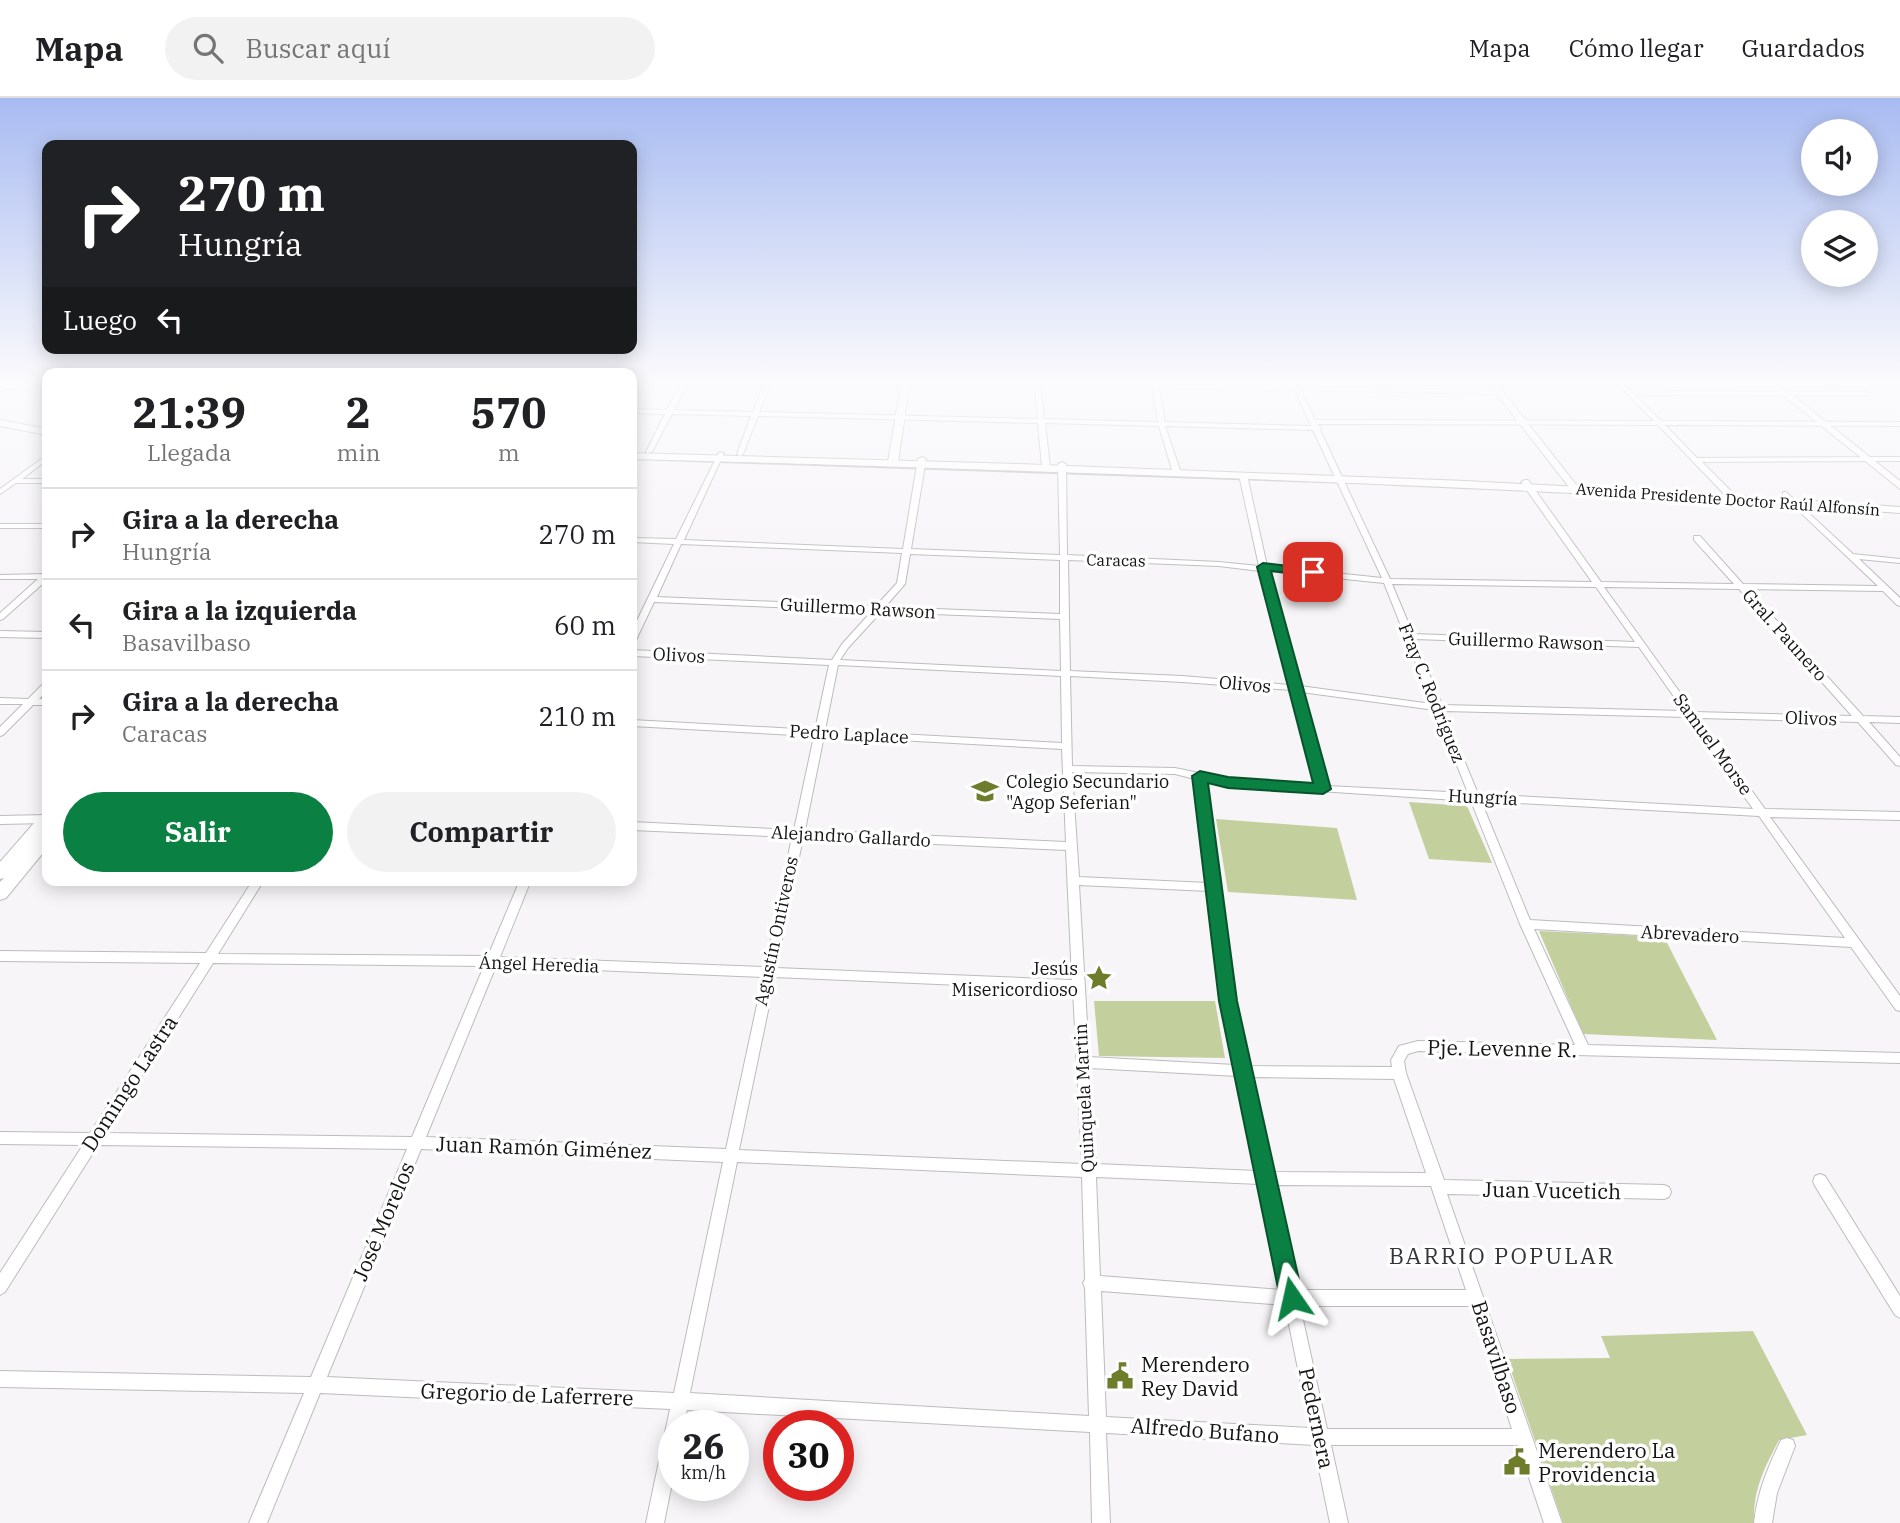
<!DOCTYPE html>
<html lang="es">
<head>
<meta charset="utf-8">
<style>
	:root { --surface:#fff; --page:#f2f2f2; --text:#202124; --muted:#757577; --line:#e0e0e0; --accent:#0b8043 }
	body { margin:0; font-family:"IBM Plex Serif",serif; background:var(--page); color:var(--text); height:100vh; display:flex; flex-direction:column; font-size:26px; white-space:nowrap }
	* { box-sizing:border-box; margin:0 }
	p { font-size:23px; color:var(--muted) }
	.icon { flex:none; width:38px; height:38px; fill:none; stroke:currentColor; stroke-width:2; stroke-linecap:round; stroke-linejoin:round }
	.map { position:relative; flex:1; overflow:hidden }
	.sheet { position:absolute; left:42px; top:270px; width:595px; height:518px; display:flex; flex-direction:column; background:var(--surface); border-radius:14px; box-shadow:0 4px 18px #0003 }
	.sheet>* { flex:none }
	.hud { position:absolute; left:42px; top:42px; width:595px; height:214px; border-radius:14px; box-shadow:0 4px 18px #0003; background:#202124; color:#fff; overflow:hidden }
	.tools { position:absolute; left:1801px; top:21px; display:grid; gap:14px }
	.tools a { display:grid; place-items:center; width:77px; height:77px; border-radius:50%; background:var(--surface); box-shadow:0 4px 18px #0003; font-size:35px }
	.speed { position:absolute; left:658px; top:1312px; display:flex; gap:14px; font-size:35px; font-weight:700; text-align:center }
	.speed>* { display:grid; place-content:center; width:91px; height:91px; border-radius:50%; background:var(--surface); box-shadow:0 4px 18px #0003; line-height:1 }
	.speed small { font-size:18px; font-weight:400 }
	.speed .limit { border:10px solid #d22; background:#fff; color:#111 }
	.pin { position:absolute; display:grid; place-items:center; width:60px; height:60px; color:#fff; margin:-30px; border-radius:14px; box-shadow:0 4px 10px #0006 }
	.me { position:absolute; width:77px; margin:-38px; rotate:349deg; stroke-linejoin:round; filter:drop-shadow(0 0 5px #0008) }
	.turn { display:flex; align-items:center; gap:24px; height:147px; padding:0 21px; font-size:32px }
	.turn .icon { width:91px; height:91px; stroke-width:2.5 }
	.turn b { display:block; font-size:49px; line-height:60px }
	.then { display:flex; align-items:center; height:66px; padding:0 21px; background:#0003; gap:14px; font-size:26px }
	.eta { display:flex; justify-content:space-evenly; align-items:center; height:119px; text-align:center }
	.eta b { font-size:42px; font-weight:700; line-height:49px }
	.primary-button { display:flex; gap:14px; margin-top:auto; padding:14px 21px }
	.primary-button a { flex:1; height:80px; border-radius:42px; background:var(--accent); color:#fff; font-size:28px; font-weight:700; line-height:80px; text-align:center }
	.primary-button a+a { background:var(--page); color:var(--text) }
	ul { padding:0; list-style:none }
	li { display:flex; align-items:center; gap:21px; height:91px; padding:0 21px; border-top:2px solid var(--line) }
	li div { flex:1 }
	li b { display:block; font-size:26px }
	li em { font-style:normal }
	header { display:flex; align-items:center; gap:42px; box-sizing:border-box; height:98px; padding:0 35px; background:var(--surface); border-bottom:2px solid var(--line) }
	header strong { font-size:33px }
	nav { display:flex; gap:38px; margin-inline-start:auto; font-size:24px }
	.search { width:490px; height:63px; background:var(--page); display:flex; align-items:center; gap:18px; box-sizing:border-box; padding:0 24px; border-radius:38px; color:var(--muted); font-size:26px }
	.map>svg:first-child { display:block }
	.green { fill:#c3d09e }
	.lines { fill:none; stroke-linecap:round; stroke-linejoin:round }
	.minor-casing { stroke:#bdbbbe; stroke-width:2 }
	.tertiary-casing { stroke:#bdbbbe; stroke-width:2 }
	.secondary-casing { stroke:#bdbbbe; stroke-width:2 }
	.minor { fill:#fff; fill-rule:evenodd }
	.tertiary { fill:#fff; fill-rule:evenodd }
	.secondary { fill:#fff; fill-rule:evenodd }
	.route { fill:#0b8043; stroke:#07532c; stroke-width:2 }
	.labels { text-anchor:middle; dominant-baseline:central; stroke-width:7; stroke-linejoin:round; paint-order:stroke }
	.far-street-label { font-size:16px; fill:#151415; stroke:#fff }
	.street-label { font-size:18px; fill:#151415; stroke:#fff }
	.poi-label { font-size:18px; fill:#151415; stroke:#fff; text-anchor:start }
	.near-street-label { font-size:21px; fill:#151415; stroke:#fff }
	.near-poi-label { font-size:21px; fill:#151415; stroke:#fff; text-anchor:start }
	.near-neighbourhood-label { font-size:23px; letter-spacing:2px; fill:#353436; stroke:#fff }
</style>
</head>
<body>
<header>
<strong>Mapa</strong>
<div class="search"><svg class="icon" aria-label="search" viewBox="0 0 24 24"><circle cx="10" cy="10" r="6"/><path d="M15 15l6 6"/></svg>Buscar aquí</div>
<nav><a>Mapa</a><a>Cómo llegar</a><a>Guardados</a></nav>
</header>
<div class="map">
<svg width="1900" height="1425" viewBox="0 0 1900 1425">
	<rect width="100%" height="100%" fill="#f7f5f8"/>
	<g class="green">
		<path d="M1409 704 1467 708 1492 765 1429 761Z"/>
		<path d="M1216 721 1337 730 1357 802 1228 794Z"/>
		<path d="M1539 833 1664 839 1717 942 1583 936Z"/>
		<path d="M1094 903H1215L1225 960 1099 958Z"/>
		<path d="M1753 1233 1807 1337 1779 1342C1764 1371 1753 1391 1754 1425H1563L1507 1261 1610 1260 1601 1238Z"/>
	</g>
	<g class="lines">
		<g class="minor-casing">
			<g id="minor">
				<path d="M673 281 765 282 772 281 759 314 1038 321 1034 281H1040L1044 321 1158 324 1151 281H1157L1158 286 1293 289 1290 281H1296L1300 289 1498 292 1501 294 1498 296 1301 292 1315 322 1654 323 1613 281H1619L1631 293 1867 294 1870 296 1867 298 1635 297 1661 323 1900 324V328L1665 327 1697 360 1900 359V363L1702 364 1734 396 1735 398 1731 400H1728L1658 327 1317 326 1321 330 1320 332 1390 481 1592 484 1521 384 1525 382H1528L1601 484 1734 486 1694 442V438H1700L1743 486 1878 488 1783 398V394H1786L1853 456 1900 461V465L1859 461 1900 500V508L1897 507 1883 493 1748 491 1863 618 1900 619V625L1869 624 1900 659V668L1896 667 1858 624 1699 620 1765 711 1900 714V722L1770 719 1900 898V913L1896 912 1851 849 1534 831 1588 947 1900 955V965L1418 953 1408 956 1404 963 1406 975 1444 1082 1664 1087 1669 1089 1671 1094 1669 1099 1664 1101 1447 1096 1562 1425H1544L1518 1347H1331L1348 1425H1330L1314 1347 1106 1335 1110 1425H1092L1090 1334 687 1312 683 1328H674V1375L664 1425H646L670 1311 320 1295 267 1425H249L304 1295 0 1289V1273L311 1279 407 1051 98 1047 5 1194 0 1197V1175L83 1047 0 1046V1034L90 1035 200 865 0 863V853L206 855 253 782H264L218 856 488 858 520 782H531L500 859 765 869 792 739 632 732V724L794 732 814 638 632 628V622L815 632 829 567 632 558V552L832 562 842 546 872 513 654 504 636 542 632 545V533L674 446 632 444V440L676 441 719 354 724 355 684 442 903 451 918 361 922 359 926 361 911 451 1060 457 1058 366 1062 364 1066 366 1067 457 1219 464 1259 468 1239 377 1243 375 1247 377 1267 468 1382 480 1313 332 1165 328 1181 375 1177 377 1173 375 1159 328 1045 325 1050 369 1046 371 1042 369 1038 325 758 318 743 356 740 358 737 356 751 318 672 316 652 354 647 355 646 354 665 316 632 315V311L667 312 682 283ZM688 283 764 286 753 314 674 312ZM1159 290 1295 292 1311 328 1165 324ZM681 446 902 455 897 485 876 508 657 499ZM910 456 1060 462V516L885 509 905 486ZM1068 462 1219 468 1260 473 1290 587 1182 578 1070 573ZM1268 473 1384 485 1432 606 1300 588ZM1392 486 1596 489 1635 544 1413 536ZM1604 489 1739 491 1852 618 1694 614ZM881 514 1060 521 1061 573 840 562 848 550ZM1415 541 1639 549 1684 613 1442 607ZM838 567 1061 578 1062 645 825 632ZM1070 578 1182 584 1292 592 1317 687 1228 681 1175 670 1072 668ZM1301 594 1435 612 1468 695 1327 688ZM1444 613 1688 619 1753 711 1478 696ZM824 638 1062 651 1066 744 805 732ZM1072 674 1175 676 1195 681 1208 785 1079 779ZM1206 683 1228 687 1471 703 1520 826 1575 947 1418 943 1399 948 1391 962 1392 969 1248 968 1234 903ZM1481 703 1759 718 1845 840 1530 822ZM803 740 1066 752 1072 882 776 870ZM1079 787 1209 793 1222 903 1235 967 1089 959ZM213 865 484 868 412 1039 106 1035ZM496 868 763 879 726 1051 426 1039ZM775 879 1073 892 1082 1066 739 1052ZM1090 970 1237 978 1257 1073 1096 1066ZM1251 979 1394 981 1426 1075 1271 1074ZM421 1051 723 1064 674 1295 327 1279ZM737 1064 1082 1079 1085 1181 1083 1185 1085 1190 1089 1318 690 1295ZM1096 1079 1260 1086 1282 1192 1100 1178ZM1274 1087 1431 1088 1466 1192H1297ZM1101 1193 1285 1207 1310 1330 1106 1319ZM1300 1208H1471L1512 1331H1327Z"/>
				<path d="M47 282V286L0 293V289Z"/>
				<path d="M47 357V362L22 381H47V385H16L0 396V391Z"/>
				<rect x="0" y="426" width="47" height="4"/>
				<path d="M47 476V482L3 521 0 522V515L38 481H0V477Z"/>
				<path d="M0 533 47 534V540L0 539Z"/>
				<path d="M47 584V592L39 601H47V607H33L3 637 0 638V629L23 606H0V600L28 601 44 585Z"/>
				<path d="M47 717V725L0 726V718Z"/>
				<path d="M1820 1076 1825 1078 1900 1198V1220L1895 1217 1815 1088 1813 1083 1815 1078Z"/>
				<path d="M1787 1340 1793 1342 1795 1348 1777 1395 1772 1425H1754C1757 1395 1768 1369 1781 1342Z"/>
			</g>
		</g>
		<g class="tertiary-casing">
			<g id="tertiary">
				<path d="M902 281H910L898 364 893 367 888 364Z"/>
				<path d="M1485 281H1493L1578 389V393H1572Z"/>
				<path d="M1763 281H1772L1900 383V391Z"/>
			</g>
		</g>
		<g class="secondary-casing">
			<g id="secondary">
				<path d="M0 322 47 331V337L0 328Z"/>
				<path d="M632 355 1018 366 1465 383 1714 396 1900 409V415C1718 401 1535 393 1352 385 1112 375 872 367 632 361Z"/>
				<path d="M47 716V731L45 734 47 733V750L6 800 0 802V784L4 780 0 781V764L41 717Z"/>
			</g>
		</g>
		<use href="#minor" class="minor"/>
		<use href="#tertiary" class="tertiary"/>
		<use href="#secondary" class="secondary"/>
	</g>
	<linearGradient id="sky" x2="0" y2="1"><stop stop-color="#a8bbf1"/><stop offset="0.59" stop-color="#fbfafc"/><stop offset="1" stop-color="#fbfafc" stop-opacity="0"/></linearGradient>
	<rect width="1900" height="480" fill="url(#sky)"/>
	<path class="route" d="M1263 465 1313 471 1319 474 1313 478 1271 473 1331 691 1323 696 1228 690 1208 685 1237 903 1303 1200 1300 1208 1292 1212 1283 1208 1280 1200 1219 903 1192 678 1200 673 1228 679 1313 685 1257 469Z"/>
	<defs>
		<g id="school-bare" transform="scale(2.1)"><path d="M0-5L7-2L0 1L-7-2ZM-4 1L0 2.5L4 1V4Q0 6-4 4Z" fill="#6d7d2c" stroke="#fff" stroke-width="2.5" paint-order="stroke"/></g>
		<g id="sight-bare" transform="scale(2.1)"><path d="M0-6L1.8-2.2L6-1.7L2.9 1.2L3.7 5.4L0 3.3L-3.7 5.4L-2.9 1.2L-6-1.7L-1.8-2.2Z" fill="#6d7d2c" stroke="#fff" stroke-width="2.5" paint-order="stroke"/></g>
		<g id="civic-bare" transform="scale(2.1)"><path d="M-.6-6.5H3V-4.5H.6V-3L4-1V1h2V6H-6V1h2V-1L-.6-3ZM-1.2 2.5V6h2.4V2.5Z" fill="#6d7d2c" stroke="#fff" stroke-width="2.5" paint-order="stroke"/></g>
	</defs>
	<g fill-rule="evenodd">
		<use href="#school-bare" x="985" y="693"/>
		<use href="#sight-bare" x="1099" y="880"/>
		<use href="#civic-bare" x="1120" y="1278"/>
		<use href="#civic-bare" x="1517" y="1364"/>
	</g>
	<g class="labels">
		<g class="far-street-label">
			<text transform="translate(1728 401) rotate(4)">Avenida Presidente Doctor Raúl Alfonsín</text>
			<text transform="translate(1116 462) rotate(1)">Caracas</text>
		</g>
		<g class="street-label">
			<text transform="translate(858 510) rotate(3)">Guillermo Rawson</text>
			<text transform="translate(1785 537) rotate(48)">Gral. Paunero</text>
			<text transform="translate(1526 543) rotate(2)">Guillermo Rawson</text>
			<text transform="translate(679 557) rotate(3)">Olivos</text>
			<text transform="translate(1245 586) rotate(5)">Olivos</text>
			<text transform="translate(1432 595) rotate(68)">Fray C. Rodríguez</text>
			<text transform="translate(1811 620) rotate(2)">Olivos</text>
			<text transform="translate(849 636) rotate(3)">Pedro Laplace</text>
			<text transform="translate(1713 646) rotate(54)">Samuel Morse</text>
			<text transform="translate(1483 699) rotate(3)">Hungría</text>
			<text transform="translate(851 738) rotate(3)">Alejandro Gallardo</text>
			<text transform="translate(776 833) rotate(-78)">Agustín Ontiveros</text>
			<text transform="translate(1690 836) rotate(3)">Abrevadero</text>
			<text transform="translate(539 866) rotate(2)">Ángel Heredia</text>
			<text transform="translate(1084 1000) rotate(-93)">Quinquela Martin</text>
		</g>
		<g class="poi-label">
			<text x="1006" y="683">Colegio Secundario<tspan x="1006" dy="21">"Agop Seferian"</tspan></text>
			<text x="1078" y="870" text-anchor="end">Jesús<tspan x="1078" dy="21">Misericordioso</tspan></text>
		</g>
		<g class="near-street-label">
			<text transform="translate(1502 950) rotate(1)">Pje. Levenne R.</text>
			<text transform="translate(129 985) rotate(-57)">Domingo Lastra</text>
			<text transform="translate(544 1049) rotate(2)">Juan Ramón Giménez</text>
			<text transform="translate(1552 1092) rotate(1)">Juan Vucetich</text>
			<text transform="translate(383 1123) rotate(-67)">José Morelos</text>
			<text transform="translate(1497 1259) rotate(72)">Basavilbaso</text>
			<text transform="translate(527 1296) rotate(2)">Gregorio de Laferrere</text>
			<text transform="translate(1317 1320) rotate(78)">Pedernera</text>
			<text transform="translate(1205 1332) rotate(4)">Alfredo Bufano</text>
		</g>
		<g class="near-poi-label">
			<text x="1141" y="1266">Merendero<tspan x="1141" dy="24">Rey David</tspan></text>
			<text x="1538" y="1352">Merendero La<tspan x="1538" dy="24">Providencia</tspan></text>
		</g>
		<g class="near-neighbourhood-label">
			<text x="1502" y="1157">BARRIO POPULAR</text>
		</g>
	</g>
</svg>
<div class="tools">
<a><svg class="icon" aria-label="sound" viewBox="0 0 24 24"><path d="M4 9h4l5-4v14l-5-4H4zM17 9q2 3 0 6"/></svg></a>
<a><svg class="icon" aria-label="layers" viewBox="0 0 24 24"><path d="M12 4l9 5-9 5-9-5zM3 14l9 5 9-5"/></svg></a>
</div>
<div class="speed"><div>26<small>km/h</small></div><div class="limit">30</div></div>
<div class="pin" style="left:1313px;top:474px;background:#d93025"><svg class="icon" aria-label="arrive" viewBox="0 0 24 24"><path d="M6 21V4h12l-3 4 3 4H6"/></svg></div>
<svg class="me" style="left:1292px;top:1200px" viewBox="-20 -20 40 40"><path d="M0-17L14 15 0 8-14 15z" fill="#0b8043" stroke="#fff" stroke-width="4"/></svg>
<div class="hud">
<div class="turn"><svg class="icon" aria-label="right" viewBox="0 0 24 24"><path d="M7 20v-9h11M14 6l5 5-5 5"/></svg><div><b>270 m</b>Hungría</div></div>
<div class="then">Luego<svg class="icon" aria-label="left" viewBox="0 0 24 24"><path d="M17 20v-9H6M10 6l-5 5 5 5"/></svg></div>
</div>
<section class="sheet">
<div class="eta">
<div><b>21:39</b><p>Llegada</p></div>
<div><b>2</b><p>min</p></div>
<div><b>570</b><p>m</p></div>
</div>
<ul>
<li><svg class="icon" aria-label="right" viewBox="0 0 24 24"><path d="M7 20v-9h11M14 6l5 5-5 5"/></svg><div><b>Gira a la derecha</b><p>Hungría</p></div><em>270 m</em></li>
<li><svg class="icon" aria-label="left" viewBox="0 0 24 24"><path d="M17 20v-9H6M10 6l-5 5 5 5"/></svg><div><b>Gira a la izquierda</b><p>Basavilbaso</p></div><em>60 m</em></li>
<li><svg class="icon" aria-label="right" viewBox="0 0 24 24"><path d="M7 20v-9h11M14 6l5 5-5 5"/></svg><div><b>Gira a la derecha</b><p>Caracas</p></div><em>210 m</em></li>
</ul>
<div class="primary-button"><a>Salir</a><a>Compartir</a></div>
</section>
</div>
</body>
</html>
